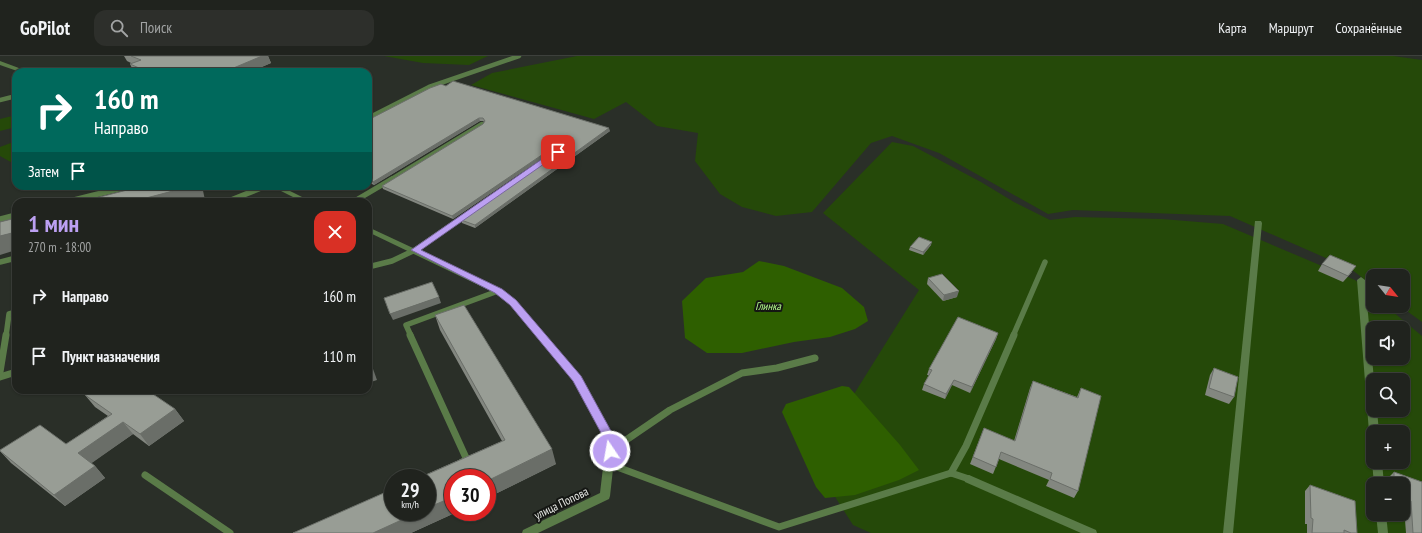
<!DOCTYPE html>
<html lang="ru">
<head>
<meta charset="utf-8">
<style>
	:root { --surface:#20231e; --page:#2d2f2b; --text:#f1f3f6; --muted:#a2a4a4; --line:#3d403c; --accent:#bca0f2 }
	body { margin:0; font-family:"PT Sans Narrow",sans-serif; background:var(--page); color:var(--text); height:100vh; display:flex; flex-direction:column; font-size:15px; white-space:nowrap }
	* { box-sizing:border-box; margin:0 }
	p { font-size:13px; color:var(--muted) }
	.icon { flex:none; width:22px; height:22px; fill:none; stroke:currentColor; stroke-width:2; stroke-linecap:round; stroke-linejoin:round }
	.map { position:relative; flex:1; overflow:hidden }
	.details { position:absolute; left:12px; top:142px; width:360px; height:196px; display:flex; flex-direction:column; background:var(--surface); border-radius:12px; box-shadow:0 1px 3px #0004,0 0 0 1px var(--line) }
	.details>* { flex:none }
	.top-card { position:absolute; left:12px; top:12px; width:360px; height:122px; border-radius:12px; box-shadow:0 1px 3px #0004,0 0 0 1px var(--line); background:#00695c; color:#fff; overflow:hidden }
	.needle { width:26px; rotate:120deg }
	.controls { position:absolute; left:1366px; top:213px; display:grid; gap:8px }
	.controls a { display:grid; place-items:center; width:44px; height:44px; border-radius:8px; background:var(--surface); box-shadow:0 1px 3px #0004,0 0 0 1px var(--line); font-size:20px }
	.speed { position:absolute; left:384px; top:413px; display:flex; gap:8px; font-size:20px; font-weight:700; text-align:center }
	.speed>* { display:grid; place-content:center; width:52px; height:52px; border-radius:50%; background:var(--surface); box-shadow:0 1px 3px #0004,0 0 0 1px var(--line); line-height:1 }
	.speed small { font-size:10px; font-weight:400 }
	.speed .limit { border:6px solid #d22; background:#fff; color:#111 }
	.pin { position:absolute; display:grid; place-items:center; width:34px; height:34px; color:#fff; margin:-17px; border-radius:8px; box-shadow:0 2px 6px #0006 }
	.me { position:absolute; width:44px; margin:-22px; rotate:348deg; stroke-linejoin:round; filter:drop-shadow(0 0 3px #0008) }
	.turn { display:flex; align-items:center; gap:14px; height:84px; padding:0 16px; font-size:18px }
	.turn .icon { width:52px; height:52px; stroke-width:2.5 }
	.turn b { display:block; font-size:28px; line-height:34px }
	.then { display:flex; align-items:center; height:38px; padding:0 16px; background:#0003; gap:8px; font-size:15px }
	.round { display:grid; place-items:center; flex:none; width:42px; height:42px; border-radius:12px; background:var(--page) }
	.head { display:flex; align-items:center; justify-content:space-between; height:68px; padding:0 16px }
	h1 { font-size:24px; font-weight:700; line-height:30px; color:var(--accent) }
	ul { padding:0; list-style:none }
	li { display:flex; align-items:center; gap:12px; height:60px; padding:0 16px }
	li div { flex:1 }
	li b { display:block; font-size:15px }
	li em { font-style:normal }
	header { display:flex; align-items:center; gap:24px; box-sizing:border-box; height:56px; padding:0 20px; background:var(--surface); border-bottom:1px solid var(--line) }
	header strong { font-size:19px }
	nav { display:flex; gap:22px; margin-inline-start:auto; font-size:14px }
	.search { width:280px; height:36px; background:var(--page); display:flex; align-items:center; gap:10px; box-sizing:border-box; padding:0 14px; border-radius:12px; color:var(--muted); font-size:15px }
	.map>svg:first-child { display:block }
	.green { fill:#254909; fill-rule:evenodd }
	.water { fill:#2e5f00 }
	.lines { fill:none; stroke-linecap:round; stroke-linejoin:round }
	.lane-far2 { stroke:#5a7b48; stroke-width:4.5 }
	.lane-far1 { stroke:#5a7b48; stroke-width:5.5 }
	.lane { stroke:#5a7b48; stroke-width:7 }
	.street { fill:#5a7b48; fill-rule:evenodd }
	.wall { fill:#838780 }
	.shaded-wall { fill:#6a6e68 }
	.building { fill:#989d95; stroke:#6a6e68 }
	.route { fill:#bca0f2; stroke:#7a689d }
	.labels { text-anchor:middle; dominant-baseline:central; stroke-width:4; stroke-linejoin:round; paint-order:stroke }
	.water-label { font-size:11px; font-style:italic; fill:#b3fa8c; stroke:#141613 }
	.near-street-label { font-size:12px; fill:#e7e9e5; stroke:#141613 }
</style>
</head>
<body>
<header>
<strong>GoPilot</strong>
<div class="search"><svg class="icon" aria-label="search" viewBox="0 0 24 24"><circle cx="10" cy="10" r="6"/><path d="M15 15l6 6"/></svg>Поиск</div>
<nav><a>Карта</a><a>Маршрут</a><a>Сохранённые</a></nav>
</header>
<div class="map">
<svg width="1422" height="477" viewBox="0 0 1422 477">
	<rect width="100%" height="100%" fill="#2a2f28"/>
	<g class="green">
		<path d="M384 0H488L469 9 423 7Z"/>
		<path d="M577 0H1393L1422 4V266L1400 250H1403V220H1373V230L1351 213 1230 160 1073 154 1048 158 939 97 892 80 871 87 812 156 776 160 742 151 720 138 695 105 698 77 657 70 626 46 594 63 471 29 492 17Z"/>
		<path d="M16 59V71L0 75V63Z"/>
		<path d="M16 85V109L0 100V91Z"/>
		<path d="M892 86 913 90 981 126 1014 146 1050 164 1075 161 1162 163 1223 168 1355 224 1373 239V250H1386L1422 280V477H871L853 469 809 400 844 354 919 234 823 157ZM1373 272H1403V302H1373ZM1373 324H1403V354H1373ZM1373 376H1403V406H1373ZM1373 428H1403V458H1373Z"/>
	</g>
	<g class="water">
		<path d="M759 205 784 210 842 232 864 251 868 265 855 273 830 281 794 286 742 297H707L685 282 682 245 706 222 743 216Z"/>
		<path d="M842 330 849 331 900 389 919 414 899 424 855 439 825 442 816 431 782 356 786 348Z"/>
	</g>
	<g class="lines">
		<g class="lane-far2">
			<path d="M0 44 16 40"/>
			<path d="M368 62 429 31 519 0"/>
			<path d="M390 124 482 68"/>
			<path d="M518 124 558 96"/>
		</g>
		<g class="lane-far1">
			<path d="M66 146 130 130"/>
			<path d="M226 146 266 130"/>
			<path d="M353 146 392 123"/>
			<path d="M0 163 16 159"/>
			<path d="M0 206 16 202"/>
			<path d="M368 211 392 205 415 194 519 123"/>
			<path d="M6 280 9 258 16 256"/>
			<path d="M411 280 406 269 498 235"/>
			<path d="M1013 280 1045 206"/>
		</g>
		<g class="lane">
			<path d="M410 279 467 404 462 406"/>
			<path d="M0 316 6 279"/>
			<path d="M0 321 16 316"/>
			<path d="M610 395 670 354 742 317 777 312 815 302"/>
			<path d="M609 408 779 471 951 417 969 423"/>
			<path d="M951 417 966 390 1014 279"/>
			<path d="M145 419 230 477"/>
		</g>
		<g class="street">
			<path d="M0 5 27 15 28 16H20L0 9Z"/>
			<path d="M271 130H280L312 146H303Z"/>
			<path d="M1255 165H1261L1262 167 1233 477H1223Z"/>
			<path d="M368 171 501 233 516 245 580 320 614 383 616 386 610 440 609 443 538 477H522L523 474 600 437 606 386 574 324 510 249 495 237 368 176Z"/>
			<path d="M1361 221 1365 224 1374 324H1373V354H1377L1379 376H1373V379H1371L1369 376 1357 224Z"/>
			<path d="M1373 404V406H1382L1384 428H1374L1372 406Z"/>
			<path d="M969 419 1096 474 1097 477H1081L965 426 964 423 965 420Z"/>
			<path d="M1376 458H1386L1388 477H1378Z"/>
		</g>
	</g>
	<g class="wall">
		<path d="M124 0H268L271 7 250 16H131L130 15 133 14 130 8 131 7 127 5Z"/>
		<path d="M446 30 610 75 475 172 462 167 461 164 560 96V93H556L453 163 383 133 382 130 483 68 484 66 483 65H480L374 129 368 126V64Z"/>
		<path d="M931 189 923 199 909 194 910 191Z"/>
		<path d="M1322 208 1352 216 1343 226 1318 215Z"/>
		<path d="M928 222 957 241 943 245 927 228Z"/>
		<path d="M435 259 556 408 487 442V422L457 456 411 477H293L502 385 440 274Z"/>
		<path d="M998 277 996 283 970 337 952 329 945 343 922 334 924 328 929 319H927L929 313Z"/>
		<path d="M1214 312 1234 341 1229 348 1205 339 1210 319Z"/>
		<path d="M1033 325 1077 341 1081 332 1078 435 1074 442 1046 430 1049 424 999 403 993 418 970 408 984 372 1014 385 1030 332Z"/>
		<path d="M85 339 175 353 184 365 149 390 133 378 91 407 95 410 105 422 65 450 11 407 0 395 66 388 108 360 95 351Z"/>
		<path d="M1394 416 1422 426V477H1406L1404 451H1403V428H1388V422Z"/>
		<path d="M1310 429 1357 477H1307V468H1305V435Z"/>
	</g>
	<g class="shaded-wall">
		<path d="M262 0H268L271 7 250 16H224Z"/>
		<path d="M479 62 480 65 374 129 373 126Z"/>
		<path d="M609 72 610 75 475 172V169Z"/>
		<path d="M555 90 556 93 453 163 452 160Z"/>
		<path d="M192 130H202L205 144 197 146H131Z"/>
		<path d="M16 176V194L0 199V180Z"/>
		<path d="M932 186 931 189 923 199V196Z"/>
		<path d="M959 235 957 241 943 245 944 239Z"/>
		<path d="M439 241 441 247 393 264 390 258Z"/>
		<path d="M998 277 996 283 970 337 972 331Z"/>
		<path d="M368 299 377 324 368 327Z"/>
		<path d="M954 324 952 329 945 343 946 338Z"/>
		<path d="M339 334H349L341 337Z"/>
		<path d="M175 353 184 365 149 390 140 378Z"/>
		<path d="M123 366 133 378 89 409 78 397Z"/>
		<path d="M552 393 556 408 487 442V425Z"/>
		<path d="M95 410 105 422 65 450 54 439Z"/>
		<path d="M453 441V456H457L411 477H373L419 456H427V452Z"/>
	</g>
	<g class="building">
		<path d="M131 0H262L224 16H132L130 15 139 12 130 8 141 4Z"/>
		<path d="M453 25 609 72 475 169 461 164 560 96V91L555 90 452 160 382 130 483 68 485 65 483 62H479L373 126 368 123V64L430 32 441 28 446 30Z"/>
		<path d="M143 130H192L131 146H80Z"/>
		<path d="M16 162V176L0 180V166Z"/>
		<path d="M919 181 932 186 923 196 910 191Z"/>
		<path d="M1330 199 1356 210 1348 220 1322 208Z"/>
		<path d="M942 218 959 235 944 239 928 222Z"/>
		<path d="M432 226 439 241 390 258 384 242Z"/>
		<path d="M464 249 552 393 487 425V422H453V441L427 452V422H419L505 384 435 259Z"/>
		<path d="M958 261 998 277 972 331 954 324 946 338 924 328 932 314 929 313Z"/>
		<path d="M368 301 370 308 368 309Z"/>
		<path d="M1214 312 1238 321 1234 341 1209 332Z"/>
		<path d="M1033 325 1078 342 1081 332 1101 340 1078 435 1050 423 1052 417 1001 396 996 411 973 401 984 372 1015 385Z"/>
		<path d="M93 334H147L175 353 140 378 123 366 78 397 95 410 54 439 0 395V394L40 369 66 388 112 358 85 339Z"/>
		<path d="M1394 416 1422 426V477H1413L1411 445 1403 442V428H1394Z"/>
		<path d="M1310 429 1355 445 1357 477H1351L1344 474V477H1312L1313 463 1311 462Z"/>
		<path d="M393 433V456H419L373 477H293Z"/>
	</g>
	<path class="route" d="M555 94 561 96 421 194 502 233 516 244 581 320 617 386 614 398H606L605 395 606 386 573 325 510 249 495 237 411 194Z"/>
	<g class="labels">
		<g class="water-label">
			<text x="768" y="250">Глинка</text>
		</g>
		<g class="near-street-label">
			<text transform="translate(561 447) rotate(-26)">улица Попова</text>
		</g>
	</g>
</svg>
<div class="controls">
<a><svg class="needle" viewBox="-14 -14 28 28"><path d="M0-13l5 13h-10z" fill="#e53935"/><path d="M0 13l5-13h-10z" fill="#a2a4a4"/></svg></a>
<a><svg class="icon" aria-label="sound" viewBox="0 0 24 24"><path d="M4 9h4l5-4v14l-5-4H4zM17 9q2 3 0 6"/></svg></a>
<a><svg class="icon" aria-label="search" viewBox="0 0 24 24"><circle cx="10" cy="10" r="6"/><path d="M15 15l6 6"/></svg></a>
<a>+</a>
<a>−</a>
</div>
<div class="speed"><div>29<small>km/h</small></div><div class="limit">30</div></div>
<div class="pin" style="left:558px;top:96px;background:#d93025"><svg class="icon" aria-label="arrive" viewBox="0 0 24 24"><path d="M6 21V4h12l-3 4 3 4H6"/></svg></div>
<svg class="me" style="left:610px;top:395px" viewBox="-20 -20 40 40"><circle r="17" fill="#bca0f2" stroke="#fff" stroke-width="3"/><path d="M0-11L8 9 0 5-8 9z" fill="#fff"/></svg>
<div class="top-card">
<div class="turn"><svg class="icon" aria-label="right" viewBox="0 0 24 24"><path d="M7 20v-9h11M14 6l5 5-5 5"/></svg><div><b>160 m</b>Направо</div></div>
<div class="then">Затем<svg class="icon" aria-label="arrive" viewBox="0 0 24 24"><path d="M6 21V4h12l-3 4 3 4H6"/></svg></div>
</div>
<section class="details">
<div class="head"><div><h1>1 мин</h1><p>270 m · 18:00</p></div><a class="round" style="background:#d93025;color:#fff"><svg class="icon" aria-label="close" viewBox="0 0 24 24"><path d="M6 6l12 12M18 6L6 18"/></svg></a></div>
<ul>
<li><svg class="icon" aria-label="right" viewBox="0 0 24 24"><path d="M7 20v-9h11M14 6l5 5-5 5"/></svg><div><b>Направо</b></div><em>160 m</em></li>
<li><svg class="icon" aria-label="arrive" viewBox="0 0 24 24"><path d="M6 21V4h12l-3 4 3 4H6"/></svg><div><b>Пункт назначения</b></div><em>110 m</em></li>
</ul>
</section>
</div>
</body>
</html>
